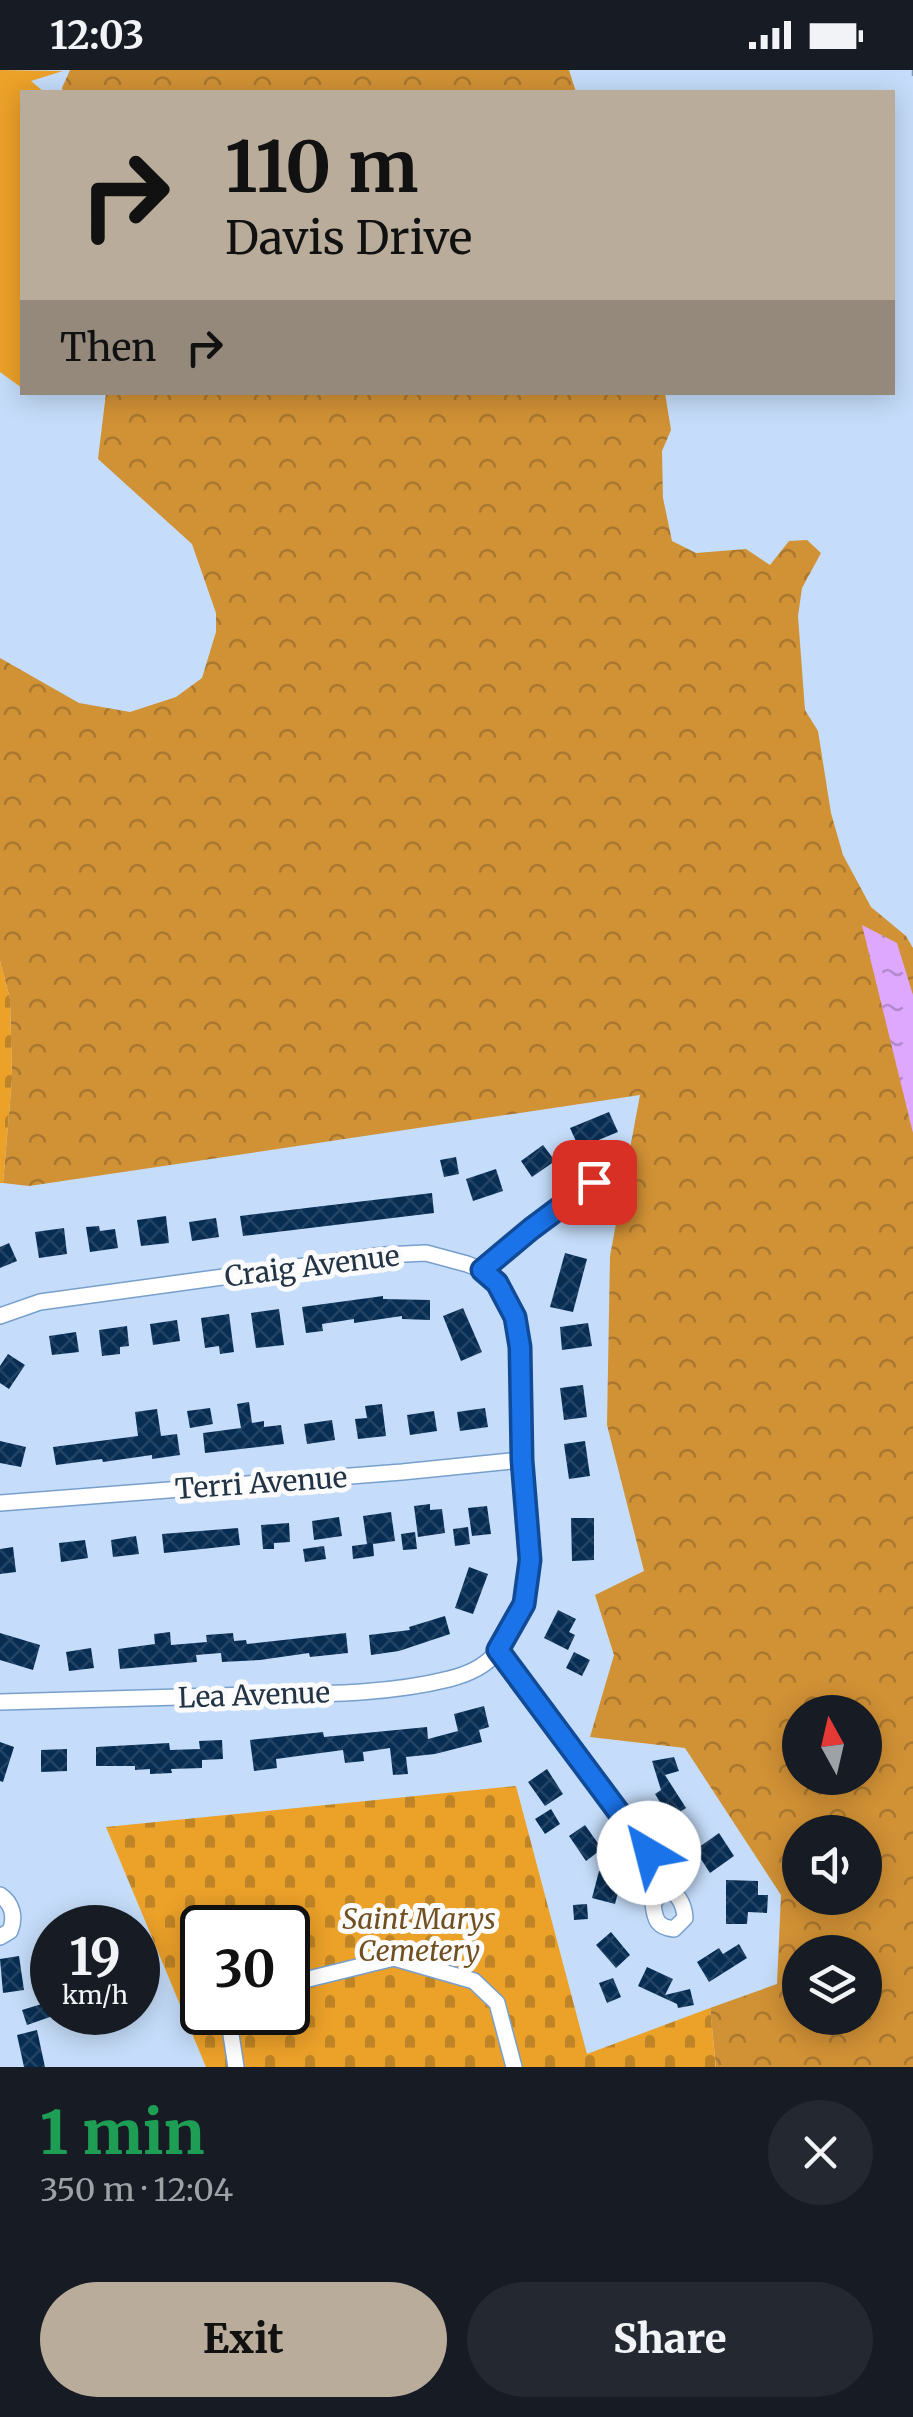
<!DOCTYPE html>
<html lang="en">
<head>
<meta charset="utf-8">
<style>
	:root { --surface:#171b24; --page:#242831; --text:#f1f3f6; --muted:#9ea1a6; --accent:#b9ac9a }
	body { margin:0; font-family:Merriweather,serif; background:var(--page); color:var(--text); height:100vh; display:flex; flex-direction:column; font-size:38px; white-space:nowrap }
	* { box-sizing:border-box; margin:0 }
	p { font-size:32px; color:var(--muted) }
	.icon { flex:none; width:55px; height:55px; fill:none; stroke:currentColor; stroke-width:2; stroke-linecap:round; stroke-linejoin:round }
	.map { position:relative; height:1997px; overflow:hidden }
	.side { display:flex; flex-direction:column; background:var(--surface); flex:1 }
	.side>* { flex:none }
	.hud { position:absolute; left:20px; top:20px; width:875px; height:305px; border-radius:0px; box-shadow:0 5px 25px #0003; background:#b9ac9a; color:#111; overflow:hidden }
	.needle { width:65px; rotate:352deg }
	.buttons { position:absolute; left:782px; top:1625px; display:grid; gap:20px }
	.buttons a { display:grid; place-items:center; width:100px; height:100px; border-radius:50%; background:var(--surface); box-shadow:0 5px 25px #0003; font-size:50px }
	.speed { position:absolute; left:30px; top:1835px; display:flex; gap:20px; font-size:50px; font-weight:700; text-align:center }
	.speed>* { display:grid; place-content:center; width:130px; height:130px; border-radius:50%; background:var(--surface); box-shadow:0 5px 25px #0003; line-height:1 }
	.speed small { font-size:25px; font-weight:400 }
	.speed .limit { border:5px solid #111; border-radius:15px; background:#fff; color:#111 }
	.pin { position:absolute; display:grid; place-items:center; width:85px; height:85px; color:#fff; margin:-42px; border-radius:20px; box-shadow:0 5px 15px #0006 }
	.me { position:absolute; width:110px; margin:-55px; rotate:323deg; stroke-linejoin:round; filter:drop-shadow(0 0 8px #0008) }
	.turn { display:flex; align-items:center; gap:35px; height:210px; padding:0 40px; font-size:45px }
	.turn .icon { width:130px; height:130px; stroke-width:2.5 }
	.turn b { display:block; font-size:70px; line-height:85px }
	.then { display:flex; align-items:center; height:95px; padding:0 40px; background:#0003; gap:20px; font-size:38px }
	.round { display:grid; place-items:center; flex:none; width:105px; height:105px; border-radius:52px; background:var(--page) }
	.headline { display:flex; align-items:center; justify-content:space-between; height:170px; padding:0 40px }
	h1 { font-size:60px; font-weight:800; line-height:75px; color:#1e9e55 }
	.primary-button { display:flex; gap:20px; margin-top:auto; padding:20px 40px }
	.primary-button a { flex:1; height:115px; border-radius:60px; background:var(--accent); color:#111; font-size:40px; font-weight:800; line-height:115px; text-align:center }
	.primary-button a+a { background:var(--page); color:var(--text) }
	.status { display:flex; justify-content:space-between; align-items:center; height:70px; padding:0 50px; background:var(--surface); direction:ltr }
	.status svg { height:28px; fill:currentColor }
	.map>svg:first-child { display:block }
	.grass { fill:#eca129 }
	.forest { fill:url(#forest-crowns); fill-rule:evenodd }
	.cemetery { fill:url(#cemetery-stones); fill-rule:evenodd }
	.water { fill:url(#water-ripples) }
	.building { fill:url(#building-cross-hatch) }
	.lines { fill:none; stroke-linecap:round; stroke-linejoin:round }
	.minor-casing { stroke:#789fcc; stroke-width:18 }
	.path { stroke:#7f94ad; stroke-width:2.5; stroke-dasharray:8 5; stroke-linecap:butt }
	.minor { stroke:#fff; stroke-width:15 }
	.route-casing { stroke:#114b97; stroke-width:25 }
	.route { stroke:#1a73e8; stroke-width:18 }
	.labels { text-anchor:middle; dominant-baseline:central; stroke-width:10; stroke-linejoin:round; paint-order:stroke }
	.street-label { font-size:28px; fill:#233446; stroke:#fbfbfb }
	.park-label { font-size:28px; font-style:italic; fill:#704f20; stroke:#fbfbfb }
</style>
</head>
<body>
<div class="status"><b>12:03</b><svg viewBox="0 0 49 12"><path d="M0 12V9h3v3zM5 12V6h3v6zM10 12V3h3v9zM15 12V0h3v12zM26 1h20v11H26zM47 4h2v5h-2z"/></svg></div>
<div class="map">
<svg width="913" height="1997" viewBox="0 0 913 1997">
	<defs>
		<pattern id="forest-crowns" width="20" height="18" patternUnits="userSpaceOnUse" patternTransform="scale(2.5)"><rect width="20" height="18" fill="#d19135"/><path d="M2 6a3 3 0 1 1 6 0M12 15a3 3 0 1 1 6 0" fill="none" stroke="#a9772f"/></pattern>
		<pattern id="cemetery-stones" width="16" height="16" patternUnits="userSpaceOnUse" patternTransform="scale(2.5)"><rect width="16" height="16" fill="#eca129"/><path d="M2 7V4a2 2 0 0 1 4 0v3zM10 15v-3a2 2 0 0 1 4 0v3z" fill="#bf8425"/></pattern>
		<pattern id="water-ripples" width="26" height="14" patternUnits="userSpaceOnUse" patternTransform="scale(2.5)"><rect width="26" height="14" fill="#dda8fd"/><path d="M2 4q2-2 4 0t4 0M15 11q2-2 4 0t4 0" fill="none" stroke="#b38acf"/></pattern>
		<pattern id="building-cross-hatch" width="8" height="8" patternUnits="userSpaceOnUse" patternTransform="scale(2.5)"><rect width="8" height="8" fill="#082d53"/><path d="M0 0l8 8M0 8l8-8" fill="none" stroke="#234365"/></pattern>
	</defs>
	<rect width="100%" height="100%" fill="#c5ddfa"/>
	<path class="grass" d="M0 0 63 1 31 11 44 22H22V318L0 302Z"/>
	<g class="forest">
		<path d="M70 0H569L576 22H63L62 18Z"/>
		<path d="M106 323H665L671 360 662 381 663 428 672 471 696 483 746 479 770 495 789 471 807 470 821 483 802 518 798 546 805 640 818 661 831 743 843 785 871 837 906 866 913 878V1997H716L710 1938 777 1914 781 1825 685 1678 590 1667 614 1585 595 1525 644 1501 607 1355 610 1186 640 1025 29 1116 3 1113 12 1009 10 929 0 891V588L79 633 130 642 176 627 202 608 216 562V543L192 474 98 389ZM800 1642H865V1708H800ZM800 1762H865V1828H800ZM800 1882H865V1948H800Z"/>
	</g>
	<g class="cemetery">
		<path d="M0 891 10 929 12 1009 3 1113H0Z"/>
		<path d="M516 1716 587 1984 710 1938 716 1997H206L106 1757ZM202 1858H288V1942H202Z"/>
	</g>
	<path class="water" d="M862 855 897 873 913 925V1063Z"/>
	<g class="building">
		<path d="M609 1042 618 1062 579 1078 570 1058Z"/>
		<path d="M543 1075 555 1091 532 1107 521 1091Z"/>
		<path d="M456 1087 459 1104 444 1107 440 1090Z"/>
		<path d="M496 1099 503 1121 473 1131 466 1109Z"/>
		<path d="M432 1123 434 1143 243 1166 240 1146Z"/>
		<path d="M166 1146 169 1173 141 1176 137 1150Z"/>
		<path d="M216 1148 219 1167 192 1171 189 1152Z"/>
		<path d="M99 1156 100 1161 115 1159 118 1178 90 1182 86 1157Z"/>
		<path d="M64 1158 67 1184 39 1188 35 1162Z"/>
		<path d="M9 1173 17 1191 0 1198V1177Z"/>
		<path d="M565 1183 587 1189 573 1242 550 1237Z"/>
		<path d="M383 1226V1229L430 1230V1250L402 1249V1246L354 1253V1249L322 1254 323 1261 306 1263 302 1237Z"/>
		<path d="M463 1238 482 1282 461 1291 443 1246Z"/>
		<path d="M279 1239 284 1275 256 1278 251 1243Z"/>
		<path d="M229 1244 234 1282 220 1284 219 1276 205 1278 201 1248Z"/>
		<path d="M177 1250 180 1271 153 1275 150 1254Z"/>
		<path d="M588 1253 592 1276 562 1280 560 1257Z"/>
		<path d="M127 1256 129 1276 120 1277V1284L102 1286 99 1260Z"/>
		<path d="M76 1262 79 1282 52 1285 49 1266Z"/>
		<path d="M8 1284 25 1295 9 1319 0 1313V1296Z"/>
		<path d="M583 1315 587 1347 564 1350 560 1318Z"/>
		<path d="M249 1332 252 1353 264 1351V1357L281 1355 284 1374 205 1383 203 1363 241 1358 237 1334Z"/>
		<path d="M382 1334 386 1366 358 1369 355 1349 367 1348 365 1336Z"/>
		<path d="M210 1338 213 1354 190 1358 187 1341Z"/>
		<path d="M485 1338 488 1357 460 1361 457 1342Z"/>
		<path d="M157 1339 161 1366 177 1364 180 1385 152 1389V1385L103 1392 102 1389 56 1395 53 1377 138 1366 135 1342Z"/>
		<path d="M434 1341 437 1361 410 1365 407 1345Z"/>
		<path d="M332 1350 335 1370 307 1374 304 1354Z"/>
		<path d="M0 1371 26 1377 21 1397 0 1393Z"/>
		<path d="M585 1371 590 1406 569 1409 564 1374Z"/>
		<path d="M430 1434V1440L442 1439 445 1463 418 1467 414 1436Z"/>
		<path d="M487 1436 491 1464 472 1466 468 1438Z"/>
		<path d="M391 1442 395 1471 373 1474 374 1486 353 1489 352 1476 367 1474 363 1446Z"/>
		<path d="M339 1447 342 1466 314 1470 312 1451Z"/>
		<path d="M571 1448H594V1490L572 1491Z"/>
		<path d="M289 1453 290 1472 274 1473V1479H263L261 1455Z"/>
		<path d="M468 1457 470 1474 455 1476 453 1459Z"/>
		<path d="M238 1458 240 1475 164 1483 162 1464Z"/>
		<path d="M415 1462 417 1479 403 1480 401 1464Z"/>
		<path d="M136 1466 139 1484 113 1487 111 1470Z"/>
		<path d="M85 1470 88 1488 61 1492 59 1473Z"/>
		<path d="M324 1476 326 1489 305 1492 303 1479Z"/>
		<path d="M13 1477 16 1502 0 1504V1479Z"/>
		<path d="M469 1497 488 1504 473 1544 455 1538Z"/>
		<path d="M558 1540 576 1549 569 1562 575 1565 568 1580 544 1568Z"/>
		<path d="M445 1546 450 1564 399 1581 371 1585 369 1565 410 1560 409 1557Z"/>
		<path d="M170 1562 171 1575 207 1572 206 1565 233 1563 234 1571 246 1570 247 1574 346 1563 348 1583 310 1587 309 1583 260 1590 222 1592 221 1583 196 1585 197 1592 120 1599 118 1579 155 1574 154 1564Z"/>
		<path d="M0 1563 40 1575 33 1600 0 1590Z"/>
		<path d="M91 1578 94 1598 69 1601 66 1582Z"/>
		<path d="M574 1582 590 1590 582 1606 566 1598Z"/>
		<path d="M484 1636 489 1657 479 1660 482 1672 435 1684 406 1687 408 1704 393 1705 390 1678 363 1682 364 1691 345 1693 343 1680 276 1689 277 1698 254 1701 250 1670 323 1662 324 1667 427 1657 428 1669 458 1661 454 1644Z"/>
		<path d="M222 1670 223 1689 202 1690V1698L171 1699 172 1703 150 1704V1699L135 1700V1696H96V1677L169 1673 170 1680 200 1679 199 1671Z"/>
		<path d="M0 1672 14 1677 3 1712 0 1711Z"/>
		<path d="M67 1679V1701L41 1702V1680Z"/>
		<path d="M674 1687 679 1701 665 1705 686 1738 670 1748 655 1724 661 1720 652 1691Z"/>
		<path d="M547 1699 563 1724 545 1736 528 1712Z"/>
		<path d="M551 1739 560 1754 545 1764 535 1749Z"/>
		<path d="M585 1755 602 1779 586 1791 569 1766Z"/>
		<path d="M719 1763 734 1786 710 1803 695 1780Z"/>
		<path d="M599 1801 622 1807 615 1834 592 1828Z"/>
		<path d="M726 1810 758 1811V1825H768L767 1843 748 1842 747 1854H726Z"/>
		<path d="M587 1834 588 1849 574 1850 573 1835Z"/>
		<path d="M611 1862 630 1885 616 1898 596 1875Z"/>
		<path d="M739 1874 747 1888 709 1912 697 1892 719 1878 723 1884Z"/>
		<path d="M19 1886 24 1920 3 1923 0 1889Z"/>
		<path d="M188 1889 202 1897V1917L180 1905Z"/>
		<path d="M647 1897 673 1909 665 1925 690 1919 694 1935 678 1938 677 1934 638 1916Z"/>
		<path d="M613 1908 621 1927 607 1933 599 1913Z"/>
		<path d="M45 1933 50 1947 27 1955 22 1940Z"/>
		<path d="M37 1960 45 1997H24L17 1965Z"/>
	</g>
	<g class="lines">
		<g class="minor-casing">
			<g id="minor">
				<path d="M0 1246 40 1232 384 1185 426 1183 467 1194 482 1200 531 1159 594 1113"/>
				<path d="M0 1433 402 1402 521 1390"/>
				<path d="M498 1581 649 1783 664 1817"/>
				<path d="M0 1632C84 1630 168 1628 251 1625 316 1624 385 1625 449 1609 465 1605 484 1597 495 1584 546 1521 524 1460 521 1387 519 1325 535 1245 482 1200"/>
				<path d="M664 1817C678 1823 684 1833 685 1848L674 1859C657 1857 655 1850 653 1834Z"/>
				<path d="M0 1825C12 1833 16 1847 10 1861L0 1867"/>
				<path d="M288 1914 394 1888 474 1911 497 1933 514 1997"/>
				<path d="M229 1942 228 1945 236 1997"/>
			</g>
		</g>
		<path class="path" d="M913 0V6"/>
		<use href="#minor" class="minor"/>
	</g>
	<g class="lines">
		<g class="route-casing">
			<path id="route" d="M594 1112 531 1159 482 1200 497 1213 515 1247 520 1277 522 1390 530 1490 524 1534 498 1580 649 1783"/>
		</g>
		<use href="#route" class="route"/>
	</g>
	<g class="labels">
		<g class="street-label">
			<text transform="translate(312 1196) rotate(-7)">Craig Avenue</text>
			<text transform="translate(261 1413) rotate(-4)">Terri Avenue</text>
			<text transform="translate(254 1625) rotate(-2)">Lea Avenue</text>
		</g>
		<g class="park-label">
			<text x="419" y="1849">Saint Marys<tspan x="419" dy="32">Cemetery</tspan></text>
		</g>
	</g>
</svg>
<div class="buttons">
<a><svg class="needle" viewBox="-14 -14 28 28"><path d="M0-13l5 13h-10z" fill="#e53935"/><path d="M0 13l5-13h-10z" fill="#9ea1a6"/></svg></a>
<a><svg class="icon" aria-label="sound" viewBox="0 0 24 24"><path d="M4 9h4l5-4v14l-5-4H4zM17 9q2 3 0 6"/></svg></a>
<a><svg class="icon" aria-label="layers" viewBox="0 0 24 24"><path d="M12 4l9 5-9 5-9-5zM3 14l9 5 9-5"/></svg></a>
</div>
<div class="speed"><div>19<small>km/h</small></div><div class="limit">30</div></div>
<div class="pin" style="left:594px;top:1112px;background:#d93025"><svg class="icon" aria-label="arrive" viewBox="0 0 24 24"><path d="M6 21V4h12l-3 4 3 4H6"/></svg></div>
<svg class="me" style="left:649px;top:1783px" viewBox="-20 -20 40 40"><circle r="19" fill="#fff"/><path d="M0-13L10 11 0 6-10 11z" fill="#1a73e8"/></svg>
<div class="hud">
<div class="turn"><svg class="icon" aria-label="right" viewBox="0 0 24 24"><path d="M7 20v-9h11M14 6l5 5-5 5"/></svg><div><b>110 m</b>Davis Drive</div></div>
<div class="then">Then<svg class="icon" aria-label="right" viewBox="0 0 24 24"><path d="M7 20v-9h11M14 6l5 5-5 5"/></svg></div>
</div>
</div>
<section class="side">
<div class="headline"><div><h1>1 min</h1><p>350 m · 12:04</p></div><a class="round"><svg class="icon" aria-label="close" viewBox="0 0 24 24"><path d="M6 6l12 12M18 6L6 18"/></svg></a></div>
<div class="primary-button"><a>Exit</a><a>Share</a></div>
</section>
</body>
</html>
